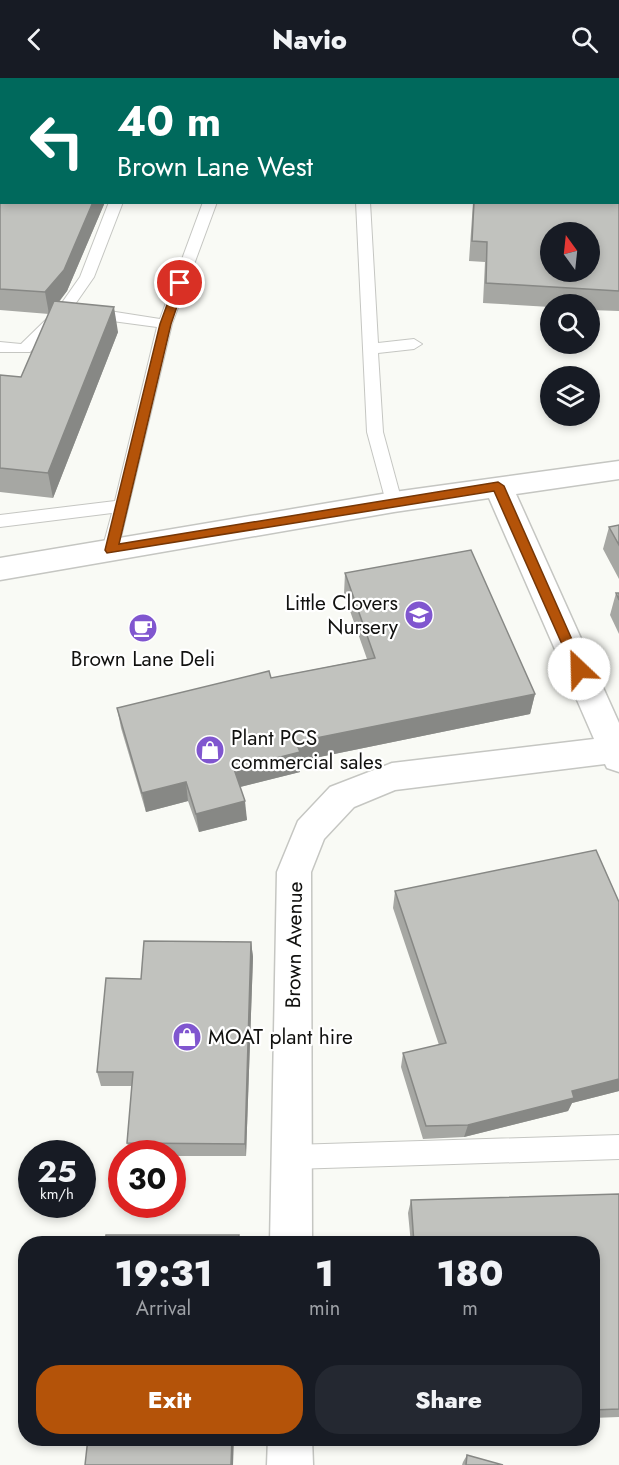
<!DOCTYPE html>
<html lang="en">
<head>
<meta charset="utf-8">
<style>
	:root { --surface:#171b24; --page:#242831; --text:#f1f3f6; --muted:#9ea1a6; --accent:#b45309 }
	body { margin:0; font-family:Jost,sans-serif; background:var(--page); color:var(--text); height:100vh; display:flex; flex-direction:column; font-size:22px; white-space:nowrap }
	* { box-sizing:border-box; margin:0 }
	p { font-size:20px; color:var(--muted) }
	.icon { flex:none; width:33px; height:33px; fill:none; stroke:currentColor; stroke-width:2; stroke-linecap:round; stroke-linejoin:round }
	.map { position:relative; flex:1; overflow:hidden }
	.sheet { position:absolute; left:18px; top:1158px; width:582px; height:210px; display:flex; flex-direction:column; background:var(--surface); border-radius:24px; box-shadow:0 3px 9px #0003 }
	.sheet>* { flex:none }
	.guide { position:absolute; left:0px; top:0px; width:620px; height:126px; box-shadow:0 3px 9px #0003; background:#00695c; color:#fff; overflow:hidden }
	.needle { width:39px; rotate:345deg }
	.fabs { position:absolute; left:540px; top:144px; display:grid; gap:12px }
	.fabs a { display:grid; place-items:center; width:60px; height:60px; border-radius:50%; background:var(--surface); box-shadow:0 3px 9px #0003; font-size:30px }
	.speed { position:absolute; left:18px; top:1062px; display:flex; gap:12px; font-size:30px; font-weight:700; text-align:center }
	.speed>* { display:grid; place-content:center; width:78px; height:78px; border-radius:50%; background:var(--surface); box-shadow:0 3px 9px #0003; line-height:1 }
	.speed small { font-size:15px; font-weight:400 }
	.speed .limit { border:9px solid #d22; background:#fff; color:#111 }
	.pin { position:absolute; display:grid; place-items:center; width:51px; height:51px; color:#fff; margin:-26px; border:3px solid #fff; border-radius:50%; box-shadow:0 2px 6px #0007 }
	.me { position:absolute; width:66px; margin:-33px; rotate:336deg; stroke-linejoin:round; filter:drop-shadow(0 0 4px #0008) }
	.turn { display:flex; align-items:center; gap:21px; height:126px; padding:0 18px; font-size:27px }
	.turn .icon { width:78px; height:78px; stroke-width:2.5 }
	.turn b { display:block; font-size:42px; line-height:51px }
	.eta { display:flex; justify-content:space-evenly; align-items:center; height:102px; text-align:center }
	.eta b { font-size:36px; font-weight:800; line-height:42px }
	.action { display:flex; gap:12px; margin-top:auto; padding:12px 18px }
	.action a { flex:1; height:69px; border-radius:24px; background:var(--accent); color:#fff; font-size:24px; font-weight:800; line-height:69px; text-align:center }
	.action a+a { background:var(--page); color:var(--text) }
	header { display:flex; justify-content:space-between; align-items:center; height:78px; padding:0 18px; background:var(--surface); font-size:27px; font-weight:800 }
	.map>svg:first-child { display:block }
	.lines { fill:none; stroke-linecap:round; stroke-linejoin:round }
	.service-casing { stroke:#c5c6c2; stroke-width:2 }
	.minor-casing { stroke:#c5c6c2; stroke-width:3 }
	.service { fill:#fff; fill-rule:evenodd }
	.minor { fill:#fff; fill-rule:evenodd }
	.wall { fill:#a6a7a3 }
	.shaded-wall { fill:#878885 }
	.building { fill:#c1c2be; stroke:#878885; stroke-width:1.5; fill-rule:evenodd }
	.route { fill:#b45309; stroke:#753606; stroke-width:1.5 }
	.labels { text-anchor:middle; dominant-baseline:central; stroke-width:4.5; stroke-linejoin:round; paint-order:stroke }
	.poi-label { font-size:21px; fill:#11110f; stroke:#fff; text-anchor:start }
	.street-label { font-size:21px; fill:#11110f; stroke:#fff }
</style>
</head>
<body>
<header><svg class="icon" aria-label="back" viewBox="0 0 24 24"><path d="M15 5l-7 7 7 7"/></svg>Navio<svg class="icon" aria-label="search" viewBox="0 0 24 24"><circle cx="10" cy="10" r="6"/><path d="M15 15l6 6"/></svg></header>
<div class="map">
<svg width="619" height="1387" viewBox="0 0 619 1387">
	<rect width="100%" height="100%" fill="#f9faf5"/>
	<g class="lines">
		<g class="service-casing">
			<g id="service">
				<path d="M11 0H23L10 2Z"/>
				<path d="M256 0H268L255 2Z"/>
				<rect x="350" y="0" width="12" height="2"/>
				<path d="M2 58V72H0V59Z"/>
				<path d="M109 124H123L94 199 69 235 30 274H0V264L21 266 59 229 80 199Z"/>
				<path d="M203 124H217L172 246 117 476H105L102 472 112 435 0 449V437L115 423 157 249 90 240 83 235 90 230 160 241Z"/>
				<path d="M356 124H370L378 265 414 261 422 266 414 271 378 275 383 354 402 424 394 430 386 424 367 354Z"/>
				<path d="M619 1057V1081L292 1091 284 1087 280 1079 284 1071 292 1067Z"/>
			</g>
		</g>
		<g class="minor-casing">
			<g id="minor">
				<path d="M619 383V401L516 416 619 645V694L607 690 605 686 395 712 354 729 324 761 311 794 312 1166H270L277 794 298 743 330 709 392 685 594 661 489 420 394 434 0 502V480L394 414Z"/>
				<path d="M268 1360H312L313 1387H267Z"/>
			</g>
		</g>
		<use href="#service" class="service"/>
		<use href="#minor" class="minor"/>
	</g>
	<g class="wall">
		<path d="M481 0H619V233L590 232V226H550V229L483 225 485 184 469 183 473 124H618V2H481Z"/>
		<path d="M0 87 2 124H105L67 213 59 224 118 254 53 420 0 414V297L21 299 49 236 0 232Z"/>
		<path d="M619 447V501L603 471 609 449Z"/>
		<path d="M345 495 535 616 530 636 300 683V694L240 709 247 742 199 754 188 723 146 734 121 650 117 630 367 581 344 516Z"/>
		<path d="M616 515H619V556L610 537Z"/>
		<path d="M395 813 619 824V1013L572 1025 568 1033 464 1059 423 1061 401 989 403 975 439 967 393 830Z"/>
		<path d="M251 864 253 879 246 1078H172V1076H131L127 1065 132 1008H101L97 994 141 901Z"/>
		<path d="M619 1116V1339L592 1340V1166H411L408 1135 411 1122Z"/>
		<path d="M467 1377 503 1387H462L463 1384Z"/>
	</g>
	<g class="shaded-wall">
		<path d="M93 124H105L67 213 49 236 45 214Z"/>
		<path d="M114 229 118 254 53 420 48 395Z"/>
		<path d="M535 616 530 636 300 683V694L236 710 234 691 296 664Z"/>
		<path d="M186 704 188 723 146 734 142 715Z"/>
		<path d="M245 723 247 742 199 754 196 736Z"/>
		<path d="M251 864 253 879 246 1078 245 1066Z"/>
		<path d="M619 1001V1013L572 1025 568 1033 464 1059 468 1047 572 1013Z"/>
		<path d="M232 1360H234L233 1387H231Z"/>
	</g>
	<g class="building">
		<path d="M63 0H228L227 2H62Z"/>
		<path d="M482 0H619V213L486 205 487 164 472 163 474 124H618V2H482ZM550 154H590V194H550Z"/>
		<path d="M0 87H2V124H93L64 192 45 214 0 211Z"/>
		<path d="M54 223 114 229 48 395 0 390V297L21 299Z"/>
		<path d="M619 447V467L609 449Z"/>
		<path d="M471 472 535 616 296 664 300 674 234 691 245 723 196 736 186 704 142 715 117 630 269 593 271 600 375 580 345 495Z"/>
		<path d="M616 515H619V522Z"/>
		<path d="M596 772 619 824V1001L572 1013 574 1020 468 1047 426 1048 403 975 446 965 395 813Z"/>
		<path d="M144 863 251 864 245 1066 127 1065 133 994H97L106 900 141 901Z"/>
		<path d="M619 1116V1331L592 1332V1166H414L411 1122Z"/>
		<path d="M106 1157H239L238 1166H105Z"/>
		<path d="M88 1360H232L231 1387H85Z"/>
		<path d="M467 1377 503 1387H466Z"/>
	</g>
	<path class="route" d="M180 202 185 205 171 246 119 466 498 404 504 408 585 591 584 595H574L573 591 494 413 107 475 105 472 160 246 175 205Z"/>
	<defs>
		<g id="school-disc" transform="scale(1.5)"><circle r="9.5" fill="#8056cf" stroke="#fff"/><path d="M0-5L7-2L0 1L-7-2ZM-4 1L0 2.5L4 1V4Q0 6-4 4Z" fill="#fff"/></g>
		<g id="cafe-disc" transform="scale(1.5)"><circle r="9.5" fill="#8056cf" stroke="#fff"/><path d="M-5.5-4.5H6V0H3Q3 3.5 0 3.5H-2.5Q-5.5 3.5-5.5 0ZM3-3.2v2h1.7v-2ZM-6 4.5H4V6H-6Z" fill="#fff"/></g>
		<g id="shop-disc" transform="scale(1.5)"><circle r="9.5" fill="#8056cf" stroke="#fff"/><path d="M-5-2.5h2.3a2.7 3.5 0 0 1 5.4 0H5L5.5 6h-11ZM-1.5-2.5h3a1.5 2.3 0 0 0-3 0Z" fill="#fff"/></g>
	</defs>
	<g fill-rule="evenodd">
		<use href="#school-disc" x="419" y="537"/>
		<use href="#cafe-disc" x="143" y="550"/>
		<use href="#shop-disc" x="210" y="672"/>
		<use href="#shop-disc" x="187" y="959"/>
	</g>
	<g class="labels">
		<g class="poi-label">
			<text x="398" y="525" text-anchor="end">Little Clovers<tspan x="398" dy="24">Nursery</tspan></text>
			<text x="143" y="581" text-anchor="middle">Brown Lane Deli</text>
			<text x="231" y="660">Plant PCS<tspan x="231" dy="24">commercial sales</tspan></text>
			<text x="208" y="959">MOAT plant hire</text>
		</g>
		<g class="street-label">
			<text transform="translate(294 867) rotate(-89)">Brown Avenue</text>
		</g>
	</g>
</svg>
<div class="fabs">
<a><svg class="needle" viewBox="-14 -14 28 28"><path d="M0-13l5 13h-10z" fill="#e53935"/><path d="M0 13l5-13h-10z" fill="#9ea1a6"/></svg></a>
<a><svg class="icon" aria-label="search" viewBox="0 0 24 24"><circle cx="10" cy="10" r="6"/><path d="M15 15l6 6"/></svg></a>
<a><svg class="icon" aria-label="layers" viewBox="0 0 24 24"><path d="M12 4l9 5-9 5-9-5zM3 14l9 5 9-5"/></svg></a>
</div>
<div class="speed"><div>25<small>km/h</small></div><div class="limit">30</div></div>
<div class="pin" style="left:180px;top:205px;background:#d93025"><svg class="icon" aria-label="arrive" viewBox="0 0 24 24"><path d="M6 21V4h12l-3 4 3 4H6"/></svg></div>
<svg class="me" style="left:579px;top:591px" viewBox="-20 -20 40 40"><circle r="19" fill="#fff"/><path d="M0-13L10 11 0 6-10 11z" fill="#b45309"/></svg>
<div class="guide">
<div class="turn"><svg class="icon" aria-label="left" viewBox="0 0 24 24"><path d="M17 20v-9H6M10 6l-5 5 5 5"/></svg><div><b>40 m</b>Brown Lane West</div></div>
</div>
<section class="sheet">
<div class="eta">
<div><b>19:31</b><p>Arrival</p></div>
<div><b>1</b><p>min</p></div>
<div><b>180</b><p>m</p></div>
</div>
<div class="action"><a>Exit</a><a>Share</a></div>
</section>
</div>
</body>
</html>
